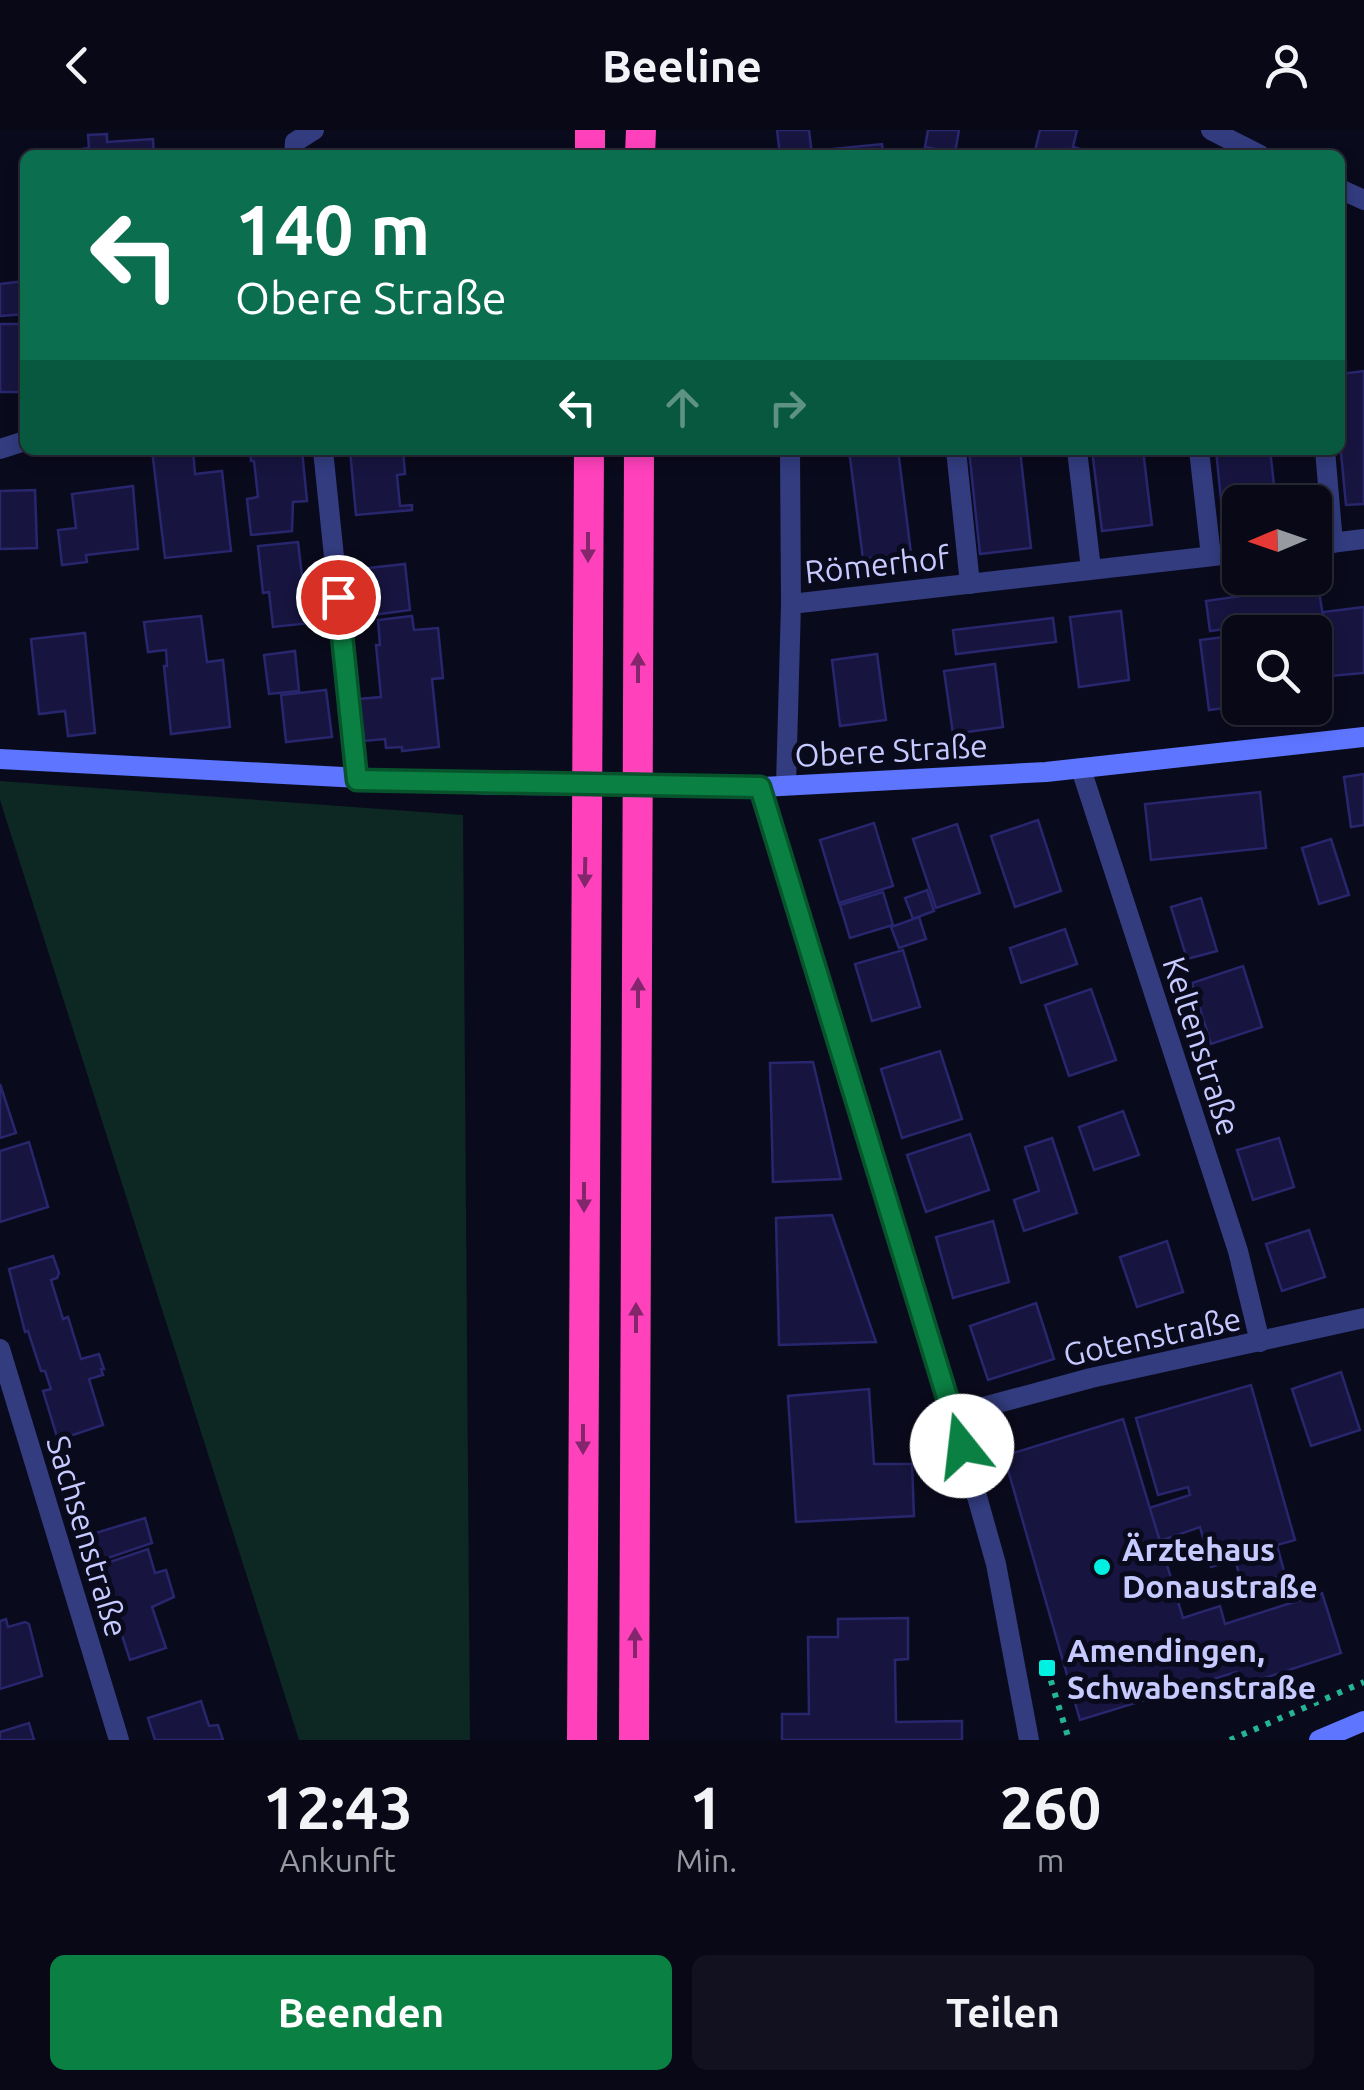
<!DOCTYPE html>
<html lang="de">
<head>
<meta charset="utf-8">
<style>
	:root { --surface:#080816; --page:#11111f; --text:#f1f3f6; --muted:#989aa1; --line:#292935; --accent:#0b8043 }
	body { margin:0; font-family:Ubuntu,sans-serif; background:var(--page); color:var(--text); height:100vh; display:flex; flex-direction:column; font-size:38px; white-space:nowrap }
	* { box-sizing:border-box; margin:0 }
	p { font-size:32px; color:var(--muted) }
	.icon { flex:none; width:55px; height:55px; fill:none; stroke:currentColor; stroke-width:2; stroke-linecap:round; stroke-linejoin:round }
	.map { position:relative; height:1610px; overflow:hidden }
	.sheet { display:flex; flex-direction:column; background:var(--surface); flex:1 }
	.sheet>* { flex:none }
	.hud { position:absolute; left:20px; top:20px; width:1325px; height:305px; border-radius:15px; box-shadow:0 5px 15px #0003,0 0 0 2px var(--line); background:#0b6e4f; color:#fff; overflow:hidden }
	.needle { width:65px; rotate:268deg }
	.fabs { position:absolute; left:1222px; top:355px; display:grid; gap:20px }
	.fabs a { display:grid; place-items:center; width:110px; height:110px; border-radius:15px; background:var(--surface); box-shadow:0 5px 15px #0003,0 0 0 2px var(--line); font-size:50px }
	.pin { position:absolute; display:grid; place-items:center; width:85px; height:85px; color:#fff; margin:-42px; border:5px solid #fff; border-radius:50%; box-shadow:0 2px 10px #0007 }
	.me { position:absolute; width:110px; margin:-55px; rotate:344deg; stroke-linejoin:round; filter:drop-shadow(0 0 8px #0008) }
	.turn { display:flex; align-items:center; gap:35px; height:210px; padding:0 50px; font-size:45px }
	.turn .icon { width:130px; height:130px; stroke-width:2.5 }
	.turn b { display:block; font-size:70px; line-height:85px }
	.lanes { display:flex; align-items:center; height:95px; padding:0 50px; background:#0003; justify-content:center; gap:50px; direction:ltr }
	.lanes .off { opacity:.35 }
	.eta { display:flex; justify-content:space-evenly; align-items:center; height:170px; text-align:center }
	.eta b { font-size:60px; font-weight:700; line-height:70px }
	.action { display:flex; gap:20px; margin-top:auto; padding:20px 50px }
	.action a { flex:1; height:115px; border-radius:15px; background:var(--accent); color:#fff; font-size:40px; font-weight:700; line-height:115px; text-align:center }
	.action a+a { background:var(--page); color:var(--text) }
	header { display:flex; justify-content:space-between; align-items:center; height:130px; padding:0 50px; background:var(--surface); font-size:45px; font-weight:700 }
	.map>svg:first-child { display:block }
	.green { fill:#0d2722 }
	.building { fill:#17153f; stroke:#28266d; stroke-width:2.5 }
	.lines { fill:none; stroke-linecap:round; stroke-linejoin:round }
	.path { stroke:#25b494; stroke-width:6; stroke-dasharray:5 8; stroke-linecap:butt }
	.street { stroke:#323c7f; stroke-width:20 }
	.secondary { stroke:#5d75ff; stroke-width:20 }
	.highway { stroke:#ff41bc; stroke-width:30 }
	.secondary-bridge { stroke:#5d75ff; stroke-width:20 }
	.oneway { fill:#84266c }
	.route-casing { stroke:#07532c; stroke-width:25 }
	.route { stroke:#0b8043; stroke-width:18 }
	.poi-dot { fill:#00f1e1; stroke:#0a0a1d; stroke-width:4 }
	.labels { text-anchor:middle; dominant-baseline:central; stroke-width:10; stroke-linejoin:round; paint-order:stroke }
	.street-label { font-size:32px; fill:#c6caff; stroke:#0a0a1d }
	.poi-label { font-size:32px; font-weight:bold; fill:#c6caff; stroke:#0a0a1d; text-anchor:start }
</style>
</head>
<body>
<header><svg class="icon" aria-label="back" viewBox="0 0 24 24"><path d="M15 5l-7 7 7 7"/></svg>Beeline<svg class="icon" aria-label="person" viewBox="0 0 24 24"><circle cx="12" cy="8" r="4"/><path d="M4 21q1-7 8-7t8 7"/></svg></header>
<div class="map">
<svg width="1364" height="1610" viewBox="0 0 1364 1610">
	<rect width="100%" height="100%" fill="#0a0a1d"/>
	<path class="green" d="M0 651 463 685 470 1610H299L0 670Z"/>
	<g class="building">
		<path d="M777 0H809L812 25H780Z"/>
		<path d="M928 0H959L955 23 925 17Z"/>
		<path d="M1040 0H1077L1073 17 1102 25H1034Z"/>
		<path d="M107 4V12L153 9 154 25H82V19L89 18 88 5Z"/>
		<path d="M882 14 883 25H833L832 19Z"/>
		<path d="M25 151V184L0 186V154Z"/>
		<rect x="0" y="194" width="25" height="68"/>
		<path d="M1364 241V374L1346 375 1340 312V244Z"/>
		<path d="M152 320H193L195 344 222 341 231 421 165 428Z"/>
		<path d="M250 320H302L307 371 293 372 292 401 251 405 247 369 258 367 254 331H251Z"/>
		<path d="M350 320H403L405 344 397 345 400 376 412 375V380L356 385Z"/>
		<path d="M849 320H898L911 423 863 429Z"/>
		<path d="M969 320H1020L1031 418 980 424Z"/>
		<path d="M1092 320H1143L1152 395 1102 401Z"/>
		<path d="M1216 320H1270L1276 372H1240V388L1223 390Z"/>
		<path d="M133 356 138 419 86 425 87 432 62 435 58 400 76 398 72 364Z"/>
		<path d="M35 360 37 418 0 419V361Z"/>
		<path d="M298 412 302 446 314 444 320 492 273 497 269 462 263 463 258 416Z"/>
		<path d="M405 434 410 480 365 486 359 439Z"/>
		<path d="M1318 455 1323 486 1210 501 1206 471Z"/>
		<path d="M1364 477V543L1330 546 1323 482Z"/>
		<path d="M1121 481 1129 550 1079 557 1070 487Z"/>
		<path d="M201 486 207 532 223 530 230 597 171 604 164 536H167L166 520 148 522 144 492Z"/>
		<path d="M412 486 414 500 438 498 443 548 432 549 439 617 402 621V617L386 618 385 609 364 611 359 569 381 567 376 515H380L378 490Z"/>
		<path d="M1053 488 1056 512 956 524 953 500Z"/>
		<path d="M85 503 95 603 68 606 65 581 39 584 31 509Z"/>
		<path d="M1240 505V576L1209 580 1200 510Z"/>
		<path d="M295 521 299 561 269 564 264 525Z"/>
		<path d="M877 524 886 590 840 596 832 530Z"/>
		<path d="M995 534 1003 597 953 604 944 541Z"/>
		<path d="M326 560 332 607 286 612 281 565Z"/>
		<path d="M1364 644V695L1351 697 1344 647Z"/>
		<path d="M1260 662 1266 718 1151 730 1145 674Z"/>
		<path d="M1038 690 1061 761 1015 777 991 706Z"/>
		<path d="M874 693 893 756 839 773 820 710Z"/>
		<path d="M957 694 980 763 936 778 913 709Z"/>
		<path d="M1331 709 1349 765 1319 774 1302 718Z"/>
		<path d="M927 760 934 781 913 789 905 768Z"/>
		<path d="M883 762 893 795 850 808 840 775Z"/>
		<path d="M1201 768 1217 821 1187 829 1171 777Z"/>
		<path d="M919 787 926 809 899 818 891 797Z"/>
		<path d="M1065 799 1077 834 1021 853 1010 818Z"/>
		<path d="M903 820 920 877 872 891 855 834Z"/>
		<path d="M1243 836 1262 897 1211 914 1192 853Z"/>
		<path d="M1091 859 1116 930 1069 946 1045 875Z"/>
		<path d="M940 921 962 989 902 1008 881 939Z"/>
		<path d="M813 932 841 1049 773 1052 770 933Z"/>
		<path d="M0 954 16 1003 0 1008Z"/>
		<path d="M1123 981 1139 1025 1094 1040 1079 997Z"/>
		<path d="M970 1004 989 1060 926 1082 907 1025Z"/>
		<path d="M1052 1008 1077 1083 1024 1101 1014 1070 1039 1061 1025 1017Z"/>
		<path d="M1279 1008 1294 1057 1253 1070 1237 1020Z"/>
		<path d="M29 1012 48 1077 0 1092V1021Z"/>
		<path d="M832 1085 876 1212 779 1215 776 1088Z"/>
		<path d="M993 1091 1009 1152 953 1168 936 1107Z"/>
		<path d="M1309 1100 1325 1147 1282 1161 1266 1114Z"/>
		<path d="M1167 1111 1183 1162 1137 1177 1120 1127Z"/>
		<path d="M53 1126 59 1143 57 1148 51 1150 63 1189 68 1187 81 1229 99 1224 104 1239H101L103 1245 89 1249 103 1295 58 1310 43 1261 51 1259 45 1241H41L28 1201 25 1202 9 1139Z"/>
		<path d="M1036 1173 1054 1229 988 1250 970 1196Z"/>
		<path d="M1341 1242 1360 1300 1311 1316 1292 1259Z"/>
		<path d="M1251 1255 1295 1410 1277 1415 1285 1445 1243 1457 1235 1430 1211 1437 1200 1397 1160 1411 1149 1378 1190 1365 1188 1357 1158 1365 1136 1288Z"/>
		<path d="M869 1259 874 1334H912L914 1386 796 1392 788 1266Z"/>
		<path d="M1123 1289 1183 1488 1220 1476 1225 1494 1322 1463 1341 1523 1240 1556 1236 1542 1080 1590 1004 1326Z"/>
		<path d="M145 1388 152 1413 102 1430 104 1434 148 1419 155 1443 166 1440 174 1467 152 1477 166 1518 130 1530 89 1405Z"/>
		<path d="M908 1488V1529L895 1530 896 1592 962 1591V1610H782V1584H809L808 1507H838V1489Z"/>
		<path d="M6 1489 8 1497 25 1492 29 1494 42 1546 0 1559V1491Z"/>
		<path d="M201 1571 209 1596 218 1595 223 1610H155L148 1588Z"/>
		<path d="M29 1593 34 1610H0V1602Z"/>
	</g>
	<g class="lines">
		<g class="path">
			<path d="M1047 1538 1069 1610"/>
			<path d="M1230 1610 1364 1552"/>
		</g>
		<g class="street">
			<path d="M1211 0 1260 25"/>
			<path d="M294 25 295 12 314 0"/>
			<path d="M1340 59 1364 70"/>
			<path d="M0 319 25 311"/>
			<path d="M323 320 357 650"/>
			<path d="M790 320 791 474"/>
			<path d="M956 320 970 454"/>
			<path d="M1077 320 1091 439"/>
			<path d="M1199 320 1211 426"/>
			<path d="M1325 320 1333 413"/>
			<path d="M1315 415 1364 409"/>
			<path d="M1081 639 1238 1121 1260 1212"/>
			<path d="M786 655 791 474 1240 423"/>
			<path d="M760 657 954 1285 996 1434 1029 1610"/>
			<path d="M0 1219 119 1610"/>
			<path d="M954 1285 1091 1248 1364 1188"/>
		</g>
		<g class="secondary">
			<path d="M0 629 494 655"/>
			<path d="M713 656 760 657 1046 642 1364 607"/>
			<path d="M1319 1610 1364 1591"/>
		</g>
		<g class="highway">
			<path d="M590 0V25"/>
			<path d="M640 25 641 0"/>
			<path d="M582 1610 589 320"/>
			<path d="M634 1610 639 320"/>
		</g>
		<path class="secondary-bridge" d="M494 655 713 656"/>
	</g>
	<defs><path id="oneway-solid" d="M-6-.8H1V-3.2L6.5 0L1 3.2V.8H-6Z" transform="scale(2.5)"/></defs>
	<g class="oneway">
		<use href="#oneway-solid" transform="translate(588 417) rotate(90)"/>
		<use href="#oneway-solid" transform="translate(638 538) rotate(-90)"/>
		<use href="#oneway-solid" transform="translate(585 742) rotate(91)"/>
		<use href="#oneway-solid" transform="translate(638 863) rotate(-90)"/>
		<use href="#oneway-solid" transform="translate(584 1067) rotate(90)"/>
		<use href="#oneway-solid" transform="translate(636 1188) rotate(-90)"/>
		<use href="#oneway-solid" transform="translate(583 1309) rotate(90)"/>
		<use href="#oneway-solid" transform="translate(635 1513) rotate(-90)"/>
	</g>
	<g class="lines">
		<g class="route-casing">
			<path id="route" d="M338 467 357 650 760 657 962 1316"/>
		</g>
		<use href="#route" class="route"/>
	</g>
	<g class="poi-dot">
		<circle cx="1102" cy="1437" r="10"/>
		<rect x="1037" y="1528" width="20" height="20" rx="5"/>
	</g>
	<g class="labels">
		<g class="street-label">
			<text transform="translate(877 434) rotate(-6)">Römerhof</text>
			<text transform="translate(891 620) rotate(-3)">Obere Straße</text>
			<text transform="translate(1202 916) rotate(72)">Keltenstraße</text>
			<text transform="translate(1152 1206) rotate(-12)">Gotenstraße</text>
			<text transform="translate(88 1406) rotate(73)">Sachsenstraße</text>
		</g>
		<g class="poi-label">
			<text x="1122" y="1419">Ärztehaus<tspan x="1122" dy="37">Donaustraße</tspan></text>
			<text x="1067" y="1520">Amendingen,<tspan x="1067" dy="37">Schwabenstraße</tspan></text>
		</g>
	</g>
</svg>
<div class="fabs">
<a><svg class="needle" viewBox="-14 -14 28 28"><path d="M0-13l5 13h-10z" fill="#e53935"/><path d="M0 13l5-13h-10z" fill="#989aa1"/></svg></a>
<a><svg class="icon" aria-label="search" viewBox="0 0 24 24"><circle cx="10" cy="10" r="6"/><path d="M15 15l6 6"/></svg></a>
</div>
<div class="pin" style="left:338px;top:467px;background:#d93025"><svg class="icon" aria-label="arrive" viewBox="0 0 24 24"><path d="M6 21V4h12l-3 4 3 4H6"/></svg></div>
<svg class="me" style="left:962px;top:1316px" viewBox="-20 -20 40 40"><circle r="19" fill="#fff"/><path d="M0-13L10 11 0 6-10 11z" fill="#0b8043"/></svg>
<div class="hud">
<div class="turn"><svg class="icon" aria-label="left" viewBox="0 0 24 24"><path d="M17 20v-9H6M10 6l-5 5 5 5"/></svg><div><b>140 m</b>Obere Straße</div></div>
<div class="lanes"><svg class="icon" aria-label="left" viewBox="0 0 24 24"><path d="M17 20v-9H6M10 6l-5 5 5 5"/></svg><svg class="icon off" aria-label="ahead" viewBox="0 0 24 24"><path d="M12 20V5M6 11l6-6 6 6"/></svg><svg class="icon off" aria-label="right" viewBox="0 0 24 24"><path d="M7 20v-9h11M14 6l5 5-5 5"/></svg></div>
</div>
</div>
<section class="sheet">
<div class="eta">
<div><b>12:43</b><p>Ankunft</p></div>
<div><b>1</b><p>Min.</p></div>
<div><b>260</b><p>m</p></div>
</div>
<div class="action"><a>Beenden</a><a>Teilen</a></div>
</section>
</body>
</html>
